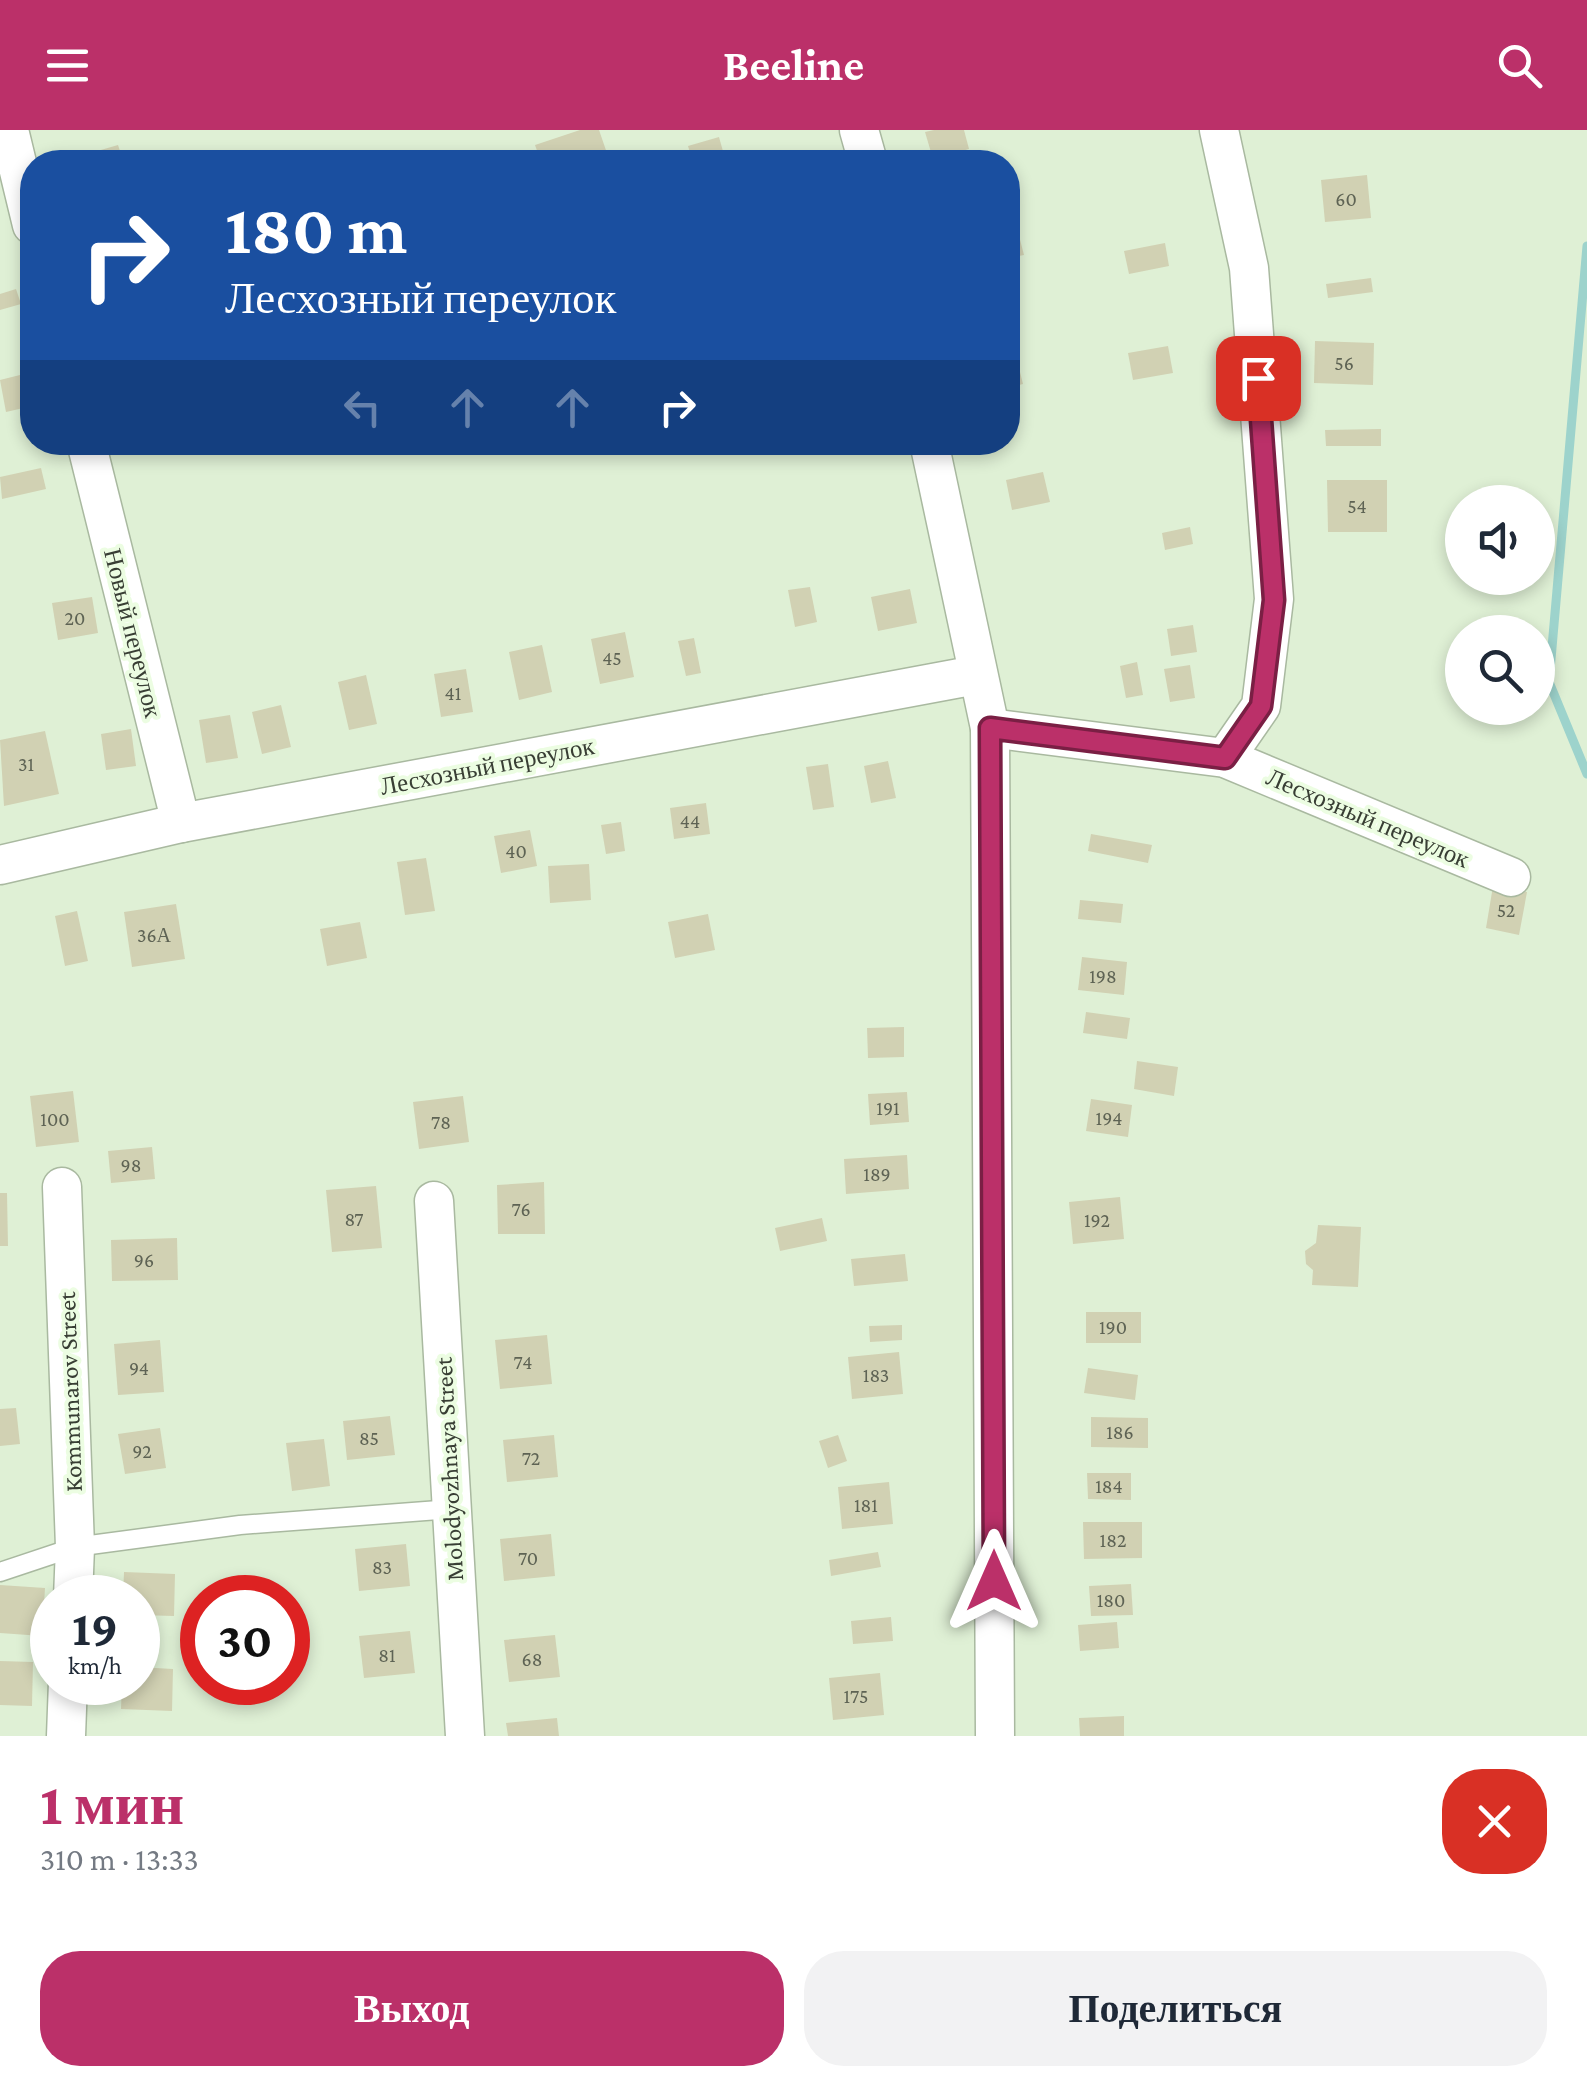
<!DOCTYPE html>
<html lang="ru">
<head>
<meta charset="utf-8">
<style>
	:root { --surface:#fff; --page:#f2f2f3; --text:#1f2937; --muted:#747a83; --accent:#bb3069 }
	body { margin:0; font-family:"Crimson Pro",serif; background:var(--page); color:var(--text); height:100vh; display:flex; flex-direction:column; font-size:38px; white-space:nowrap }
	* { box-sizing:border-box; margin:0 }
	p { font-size:32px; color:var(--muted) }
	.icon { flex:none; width:55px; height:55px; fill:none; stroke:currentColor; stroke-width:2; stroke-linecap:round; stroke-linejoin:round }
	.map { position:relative; height:1606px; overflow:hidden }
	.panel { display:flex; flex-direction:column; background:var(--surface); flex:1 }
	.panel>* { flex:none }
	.banner { position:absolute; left:20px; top:20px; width:1000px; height:305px; border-radius:40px; box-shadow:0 5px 15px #0003; background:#1a4fa0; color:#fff; overflow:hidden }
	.tools { position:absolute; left:1445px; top:355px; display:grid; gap:20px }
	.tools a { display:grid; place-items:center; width:110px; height:110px; border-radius:50%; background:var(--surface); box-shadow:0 5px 15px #0003; font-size:50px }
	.speed { position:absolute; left:30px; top:1445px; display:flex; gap:20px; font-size:50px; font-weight:700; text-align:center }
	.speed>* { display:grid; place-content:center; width:130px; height:130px; border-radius:50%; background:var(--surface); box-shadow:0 5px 15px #0003; line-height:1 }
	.speed small { font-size:25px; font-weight:400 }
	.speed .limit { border:15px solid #d22; background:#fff; color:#111 }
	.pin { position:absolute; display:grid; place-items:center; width:85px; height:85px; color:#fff; margin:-42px; border-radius:20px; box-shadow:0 5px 15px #0006 }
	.me { position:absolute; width:110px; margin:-55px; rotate:0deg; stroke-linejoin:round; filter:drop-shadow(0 0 8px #0008) }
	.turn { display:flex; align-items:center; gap:35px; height:210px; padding:0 40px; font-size:45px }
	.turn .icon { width:130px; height:130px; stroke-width:2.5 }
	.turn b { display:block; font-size:70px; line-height:85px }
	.lanes { display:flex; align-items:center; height:95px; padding:0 40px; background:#0003; justify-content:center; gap:50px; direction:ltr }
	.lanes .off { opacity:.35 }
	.round { display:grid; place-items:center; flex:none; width:105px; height:105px; border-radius:40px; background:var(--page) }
	.summary { display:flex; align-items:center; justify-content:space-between; height:170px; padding:0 40px }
	h1 { font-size:60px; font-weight:700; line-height:75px; color:var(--accent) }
	.action { display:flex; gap:20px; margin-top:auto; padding:20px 40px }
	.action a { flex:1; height:115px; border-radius:40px; background:var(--accent); color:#fff; font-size:40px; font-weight:700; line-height:115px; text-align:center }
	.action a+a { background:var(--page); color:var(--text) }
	header { display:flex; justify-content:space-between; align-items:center; height:130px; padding:0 40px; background:var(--accent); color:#fff; font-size:45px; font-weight:700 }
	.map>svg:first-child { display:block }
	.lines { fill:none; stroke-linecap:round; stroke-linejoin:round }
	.stream { stroke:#9dd3cc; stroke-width:9 }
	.building { fill:#d1d1b3 }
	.lane-casing { stroke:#a9b9a0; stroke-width:21 }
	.street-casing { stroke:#a9b9a0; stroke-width:41 }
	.lane { stroke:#fff; stroke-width:18 }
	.street { stroke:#fff; stroke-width:38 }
	.route-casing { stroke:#7a1f44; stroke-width:25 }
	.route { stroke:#bb3069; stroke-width:18 }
	.labels { text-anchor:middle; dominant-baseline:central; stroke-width:8; stroke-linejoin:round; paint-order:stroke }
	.number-label { font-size:20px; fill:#5e6354 }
	.street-label { font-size:25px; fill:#383e34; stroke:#ecfde2 }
</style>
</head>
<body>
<header><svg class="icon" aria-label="menu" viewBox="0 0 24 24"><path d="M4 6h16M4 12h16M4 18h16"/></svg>Beeline<svg class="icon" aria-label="search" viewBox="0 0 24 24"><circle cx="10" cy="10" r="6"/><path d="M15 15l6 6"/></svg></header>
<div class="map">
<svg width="1587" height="1606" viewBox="0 0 1587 1606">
	<rect width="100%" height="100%" fill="#dff0d5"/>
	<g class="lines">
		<path class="stream" d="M1587 116 1549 552 1587 644"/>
	</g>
	<g class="building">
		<path d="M580 0H599L610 32H541L535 15Z"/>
		<path d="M934 0H964L969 19 933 29 925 2Z"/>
		<path d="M719 7 726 32H693L688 16Z"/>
		<path d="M118 15 123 30 97 32 94 22Z"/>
		<path d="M1367 45 1371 88 1325 92 1321 50Z"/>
		<path d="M1016 94 1024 125 1008 128V97Z"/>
		<path d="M1165 113 1169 136 1129 144 1124 121Z"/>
		<path d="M1371 148 1373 162 1328 168 1326 154Z"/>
		<path d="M16 159 21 174 0 180V164Z"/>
		<path d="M1315 211 1374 213 1373 255 1314 253Z"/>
		<path d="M1168 216 1173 243 1133 250 1128 223Z"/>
		<path d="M1016 226 1023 254 1008 258V229Z"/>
		<path d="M32 242V276L6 282 0 250Z"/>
		<path d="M1381 299V316H1326L1325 300Z"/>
		<path d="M41 338 46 359 2 369 0 347Z"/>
		<path d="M1043 342 1050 372 1012 380 1006 350Z"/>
		<path d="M1327 350H1387V402H1328Z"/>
		<path d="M1190 397 1193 414 1165 420 1162 403Z"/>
		<path d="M810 457 817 492 795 497 788 460Z"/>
		<path d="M910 459 917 493 878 501 871 467Z"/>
		<path d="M92 467 98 503 58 510 52 473Z"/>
		<path d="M1193 495 1197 522 1171 526 1167 499Z"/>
		<path d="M625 502 634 547 600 554 591 509Z"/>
		<path d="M694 508 701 543 686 546 678 511Z"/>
		<path d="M542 515 552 562 519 570 509 522Z"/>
		<path d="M1137 532 1143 565 1126 568 1120 536Z"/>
		<path d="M1190 535 1195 568 1170 572 1164 539Z"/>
		<path d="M466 539 473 582 441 587 434 544Z"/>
		<path d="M366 545 377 594 349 600 338 552Z"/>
		<path d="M281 575 291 617 262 624 252 582Z"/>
		<path d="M230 585 238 628 206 633 199 590Z"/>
		<path d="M131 599 136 636 106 640 101 604Z"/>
		<path d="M45 601 59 664 4 676 0 610Z"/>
		<path d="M888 631 896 668 871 673 864 636Z"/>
		<path d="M828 634 834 677 813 680 806 637Z"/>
		<path d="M706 673 710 704 674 709 670 678Z"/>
		<path d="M621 692 625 721 606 724 601 695Z"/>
		<path d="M530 700 537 736 501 743 494 706Z"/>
		<path d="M1091 704 1152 715 1148 733 1088 721Z"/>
		<path d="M426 728 435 781 405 785 397 732Z"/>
		<path d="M589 734 591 770 550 773 548 736Z"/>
		<path d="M1493 756 1527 762 1519 805 1486 798Z"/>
		<path d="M1080 770 1123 774 1121 793 1078 789Z"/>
		<path d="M176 774 185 829 132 837 124 782Z"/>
		<path d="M77 781 88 831 65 836 55 786Z"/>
		<path d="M708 784 715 820 675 828 668 792Z"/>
		<path d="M360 792 367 828 327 836 320 799Z"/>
		<path d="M1082 827 1127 832 1124 865 1078 860Z"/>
		<path d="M1086 882 1130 888 1127 909 1083 903Z"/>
		<path d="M904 897V927L868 928 867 898Z"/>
		<path d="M1137 931 1178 937 1174 966 1134 959Z"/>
		<path d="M73 961 79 1012 36 1017 30 966Z"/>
		<path d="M907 962 909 992 870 995 868 964Z"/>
		<path d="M463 966 469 1012 419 1019 413 972Z"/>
		<path d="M1091 969 1132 975 1128 1007 1086 1001Z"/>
		<path d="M152 1017 155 1049 111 1053 108 1021Z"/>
		<path d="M907 1025 909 1059 846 1064 844 1029Z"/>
		<path d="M544 1052 545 1104H498L497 1055Z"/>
		<path d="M376 1056 382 1118 332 1122 326 1060Z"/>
		<path d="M0 1063H7L8 1116H0Z"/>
		<path d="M1120 1067 1124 1109 1073 1114 1069 1072Z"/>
		<path d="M822 1088 827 1111 780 1121 775 1098Z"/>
		<path d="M1318 1095 1361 1097 1358 1157 1312 1155 1313 1140 1306 1134 1305 1121 1316 1113Z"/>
		<path d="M177 1108 178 1150 112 1151 111 1110Z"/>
		<path d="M905 1124 908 1151 854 1156 851 1129Z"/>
		<rect x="1086" y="1182" width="55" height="31"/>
		<path d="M902 1195V1210L870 1212 869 1196Z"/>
		<path d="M547 1205 552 1254 500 1259 495 1210Z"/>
		<path d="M160 1210 164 1262 118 1265 114 1214Z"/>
		<path d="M899 1222 903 1264 852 1269 848 1227Z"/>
		<path d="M1088 1238 1138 1245 1135 1270 1084 1263Z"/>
		<path d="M16 1278 20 1314 0 1316V1279Z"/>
		<path d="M390 1286 395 1325 347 1330 343 1291Z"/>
		<path d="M1091 1287 1148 1288V1318L1091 1317Z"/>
		<path d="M160 1298 166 1338 125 1344 118 1304Z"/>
		<path d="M554 1305 558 1347 507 1352 503 1310Z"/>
		<path d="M838 1305 847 1331 828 1338 819 1311Z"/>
		<path d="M324 1309 330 1356 292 1361 286 1313Z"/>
		<path d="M1087 1343H1131V1370L1088 1369Z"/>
		<path d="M889 1352 893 1394 842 1399 838 1357Z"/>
		<path d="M1083 1392H1142V1428L1084 1429Z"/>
		<path d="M551 1404 555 1446 504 1451 500 1409Z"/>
		<path d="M406 1414 410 1456 359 1461 355 1419Z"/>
		<path d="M878 1422 881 1437 831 1446 829 1430Z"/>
		<path d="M124 1442 175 1444 174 1486 138 1485V1468H123Z"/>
		<path d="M1131 1454 1133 1485 1091 1486 1089 1456Z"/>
		<path d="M0 1455 45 1458 42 1506 0 1503Z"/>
		<path d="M891 1487 893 1511 853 1514 851 1491Z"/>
		<path d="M1117 1492 1119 1518 1080 1521 1078 1495Z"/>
		<path d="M410 1501 415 1543 364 1548 359 1506Z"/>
		<path d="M555 1505 560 1547 509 1552 504 1510Z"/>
		<path d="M0 1531 33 1532 32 1576 0 1575Z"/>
		<path d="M138 1537 173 1539 172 1581 121 1579 122 1552H138Z"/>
		<path d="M880 1543 884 1585 833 1590 829 1548Z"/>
		<path d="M1124 1586V1606H1080L1079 1588Z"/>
		<path d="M557 1588 559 1606H508L506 1593Z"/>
	</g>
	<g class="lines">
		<g class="lane-casing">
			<path id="lane" d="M0 1442 75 1417 240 1395 452 1379"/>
		</g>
		<g class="street-casing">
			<g id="street">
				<path d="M9 0 32 95"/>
				<path d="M859 0 868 32"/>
				<path d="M1219 0 1249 138 1274 469 1261 576 1225 628"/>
				<path d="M86 312 181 693"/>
				<path d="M929 312 990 598 995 1606"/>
				<path d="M990 598 1225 628 1511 747"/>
				<path d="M0 735 181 693 976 545"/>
				<path d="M62 1057 75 1417 73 1468"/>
				<path d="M434 1071 465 1606"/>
				<path d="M66 1606 68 1552"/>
			</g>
		</g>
		<use href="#lane" class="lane"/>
		<use href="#street" class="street"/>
	</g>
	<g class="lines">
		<g class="route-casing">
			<path id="route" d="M994 1451 990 598 1225 628 1261 576 1274 470 1258 248"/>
		</g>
		<use href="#route" class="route"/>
	</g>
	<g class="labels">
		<g class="number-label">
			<text x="1346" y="69">60</text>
			<text x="1344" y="233">56</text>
			<text x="1357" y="376">54</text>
			<text x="75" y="488">20</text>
			<text x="612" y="528">45</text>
			<text x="453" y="563">41</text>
			<text x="26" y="634">31</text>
			<text x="690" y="691">44</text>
			<text x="516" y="721">40</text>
			<text x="1506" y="780">52</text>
			<text x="154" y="805">36А</text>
			<text x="1103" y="846">198</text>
			<text x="888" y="978">191</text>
			<text x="1109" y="988">194</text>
			<text x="55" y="989">100</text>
			<text x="441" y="992">78</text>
			<text x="131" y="1035">98</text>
			<text x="877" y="1044">189</text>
			<text x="521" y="1079">76</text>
			<text x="354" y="1089">87</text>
			<text x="1097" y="1090">192</text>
			<text x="144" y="1130">96</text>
			<text x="1113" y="1197">190</text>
			<text x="523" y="1232">74</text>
			<text x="139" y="1238">94</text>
			<text x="876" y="1245">183</text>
			<text x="1120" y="1302">186</text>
			<text x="369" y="1308">85</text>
			<text x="142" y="1321">92</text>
			<text x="531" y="1328">72</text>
			<text x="1109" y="1356">184</text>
			<text x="866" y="1375">181</text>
			<text x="1113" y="1410">182</text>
			<text x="528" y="1428">70</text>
			<text x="382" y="1437">83</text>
			<text x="1111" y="1470">180</text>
			<text x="387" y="1525">81</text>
			<text x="532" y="1529">68</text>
			<text x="856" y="1566">175</text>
		</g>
		<g class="street-label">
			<text transform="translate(133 503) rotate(76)">Новый переулок</text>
			<text transform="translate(487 636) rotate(-11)">Лесхозный переулок</text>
			<text transform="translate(1368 688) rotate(23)">Лесхозный переулок</text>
			<text transform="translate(70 1262) rotate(-92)">Kommunarov Street</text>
			<text transform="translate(449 1339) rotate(-93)">Molodyozhnaya Street</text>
		</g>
	</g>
</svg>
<div class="tools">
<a><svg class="icon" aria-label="sound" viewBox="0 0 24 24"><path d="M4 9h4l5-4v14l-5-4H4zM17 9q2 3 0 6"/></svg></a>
<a><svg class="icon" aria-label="search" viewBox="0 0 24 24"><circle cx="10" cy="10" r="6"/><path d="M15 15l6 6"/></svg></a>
</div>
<div class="speed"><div>19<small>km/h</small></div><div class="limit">30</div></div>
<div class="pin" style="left:1258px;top:248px;background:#d93025"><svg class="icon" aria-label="arrive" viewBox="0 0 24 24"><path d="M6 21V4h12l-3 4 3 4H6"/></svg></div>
<svg class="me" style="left:994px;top:1451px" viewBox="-20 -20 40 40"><path d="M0-17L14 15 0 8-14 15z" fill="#bb3069" stroke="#fff" stroke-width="4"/></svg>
<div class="banner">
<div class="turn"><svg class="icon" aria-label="right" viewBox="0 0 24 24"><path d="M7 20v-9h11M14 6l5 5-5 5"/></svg><div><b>180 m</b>Лесхозный переулок</div></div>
<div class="lanes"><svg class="icon off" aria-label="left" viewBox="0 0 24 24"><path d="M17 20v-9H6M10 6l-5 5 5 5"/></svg><svg class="icon off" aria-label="ahead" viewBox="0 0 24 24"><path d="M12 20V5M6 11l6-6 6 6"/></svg><svg class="icon off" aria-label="ahead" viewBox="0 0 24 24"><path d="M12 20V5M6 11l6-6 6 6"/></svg><svg class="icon" aria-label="right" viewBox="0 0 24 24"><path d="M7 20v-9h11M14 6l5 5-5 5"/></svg></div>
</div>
</div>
<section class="panel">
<div class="summary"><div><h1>1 мин</h1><p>310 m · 13:33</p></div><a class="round" style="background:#d93025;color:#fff"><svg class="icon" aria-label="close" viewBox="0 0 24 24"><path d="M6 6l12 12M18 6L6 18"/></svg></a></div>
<div class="action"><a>Выход</a><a>Поделиться</a></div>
</section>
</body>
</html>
